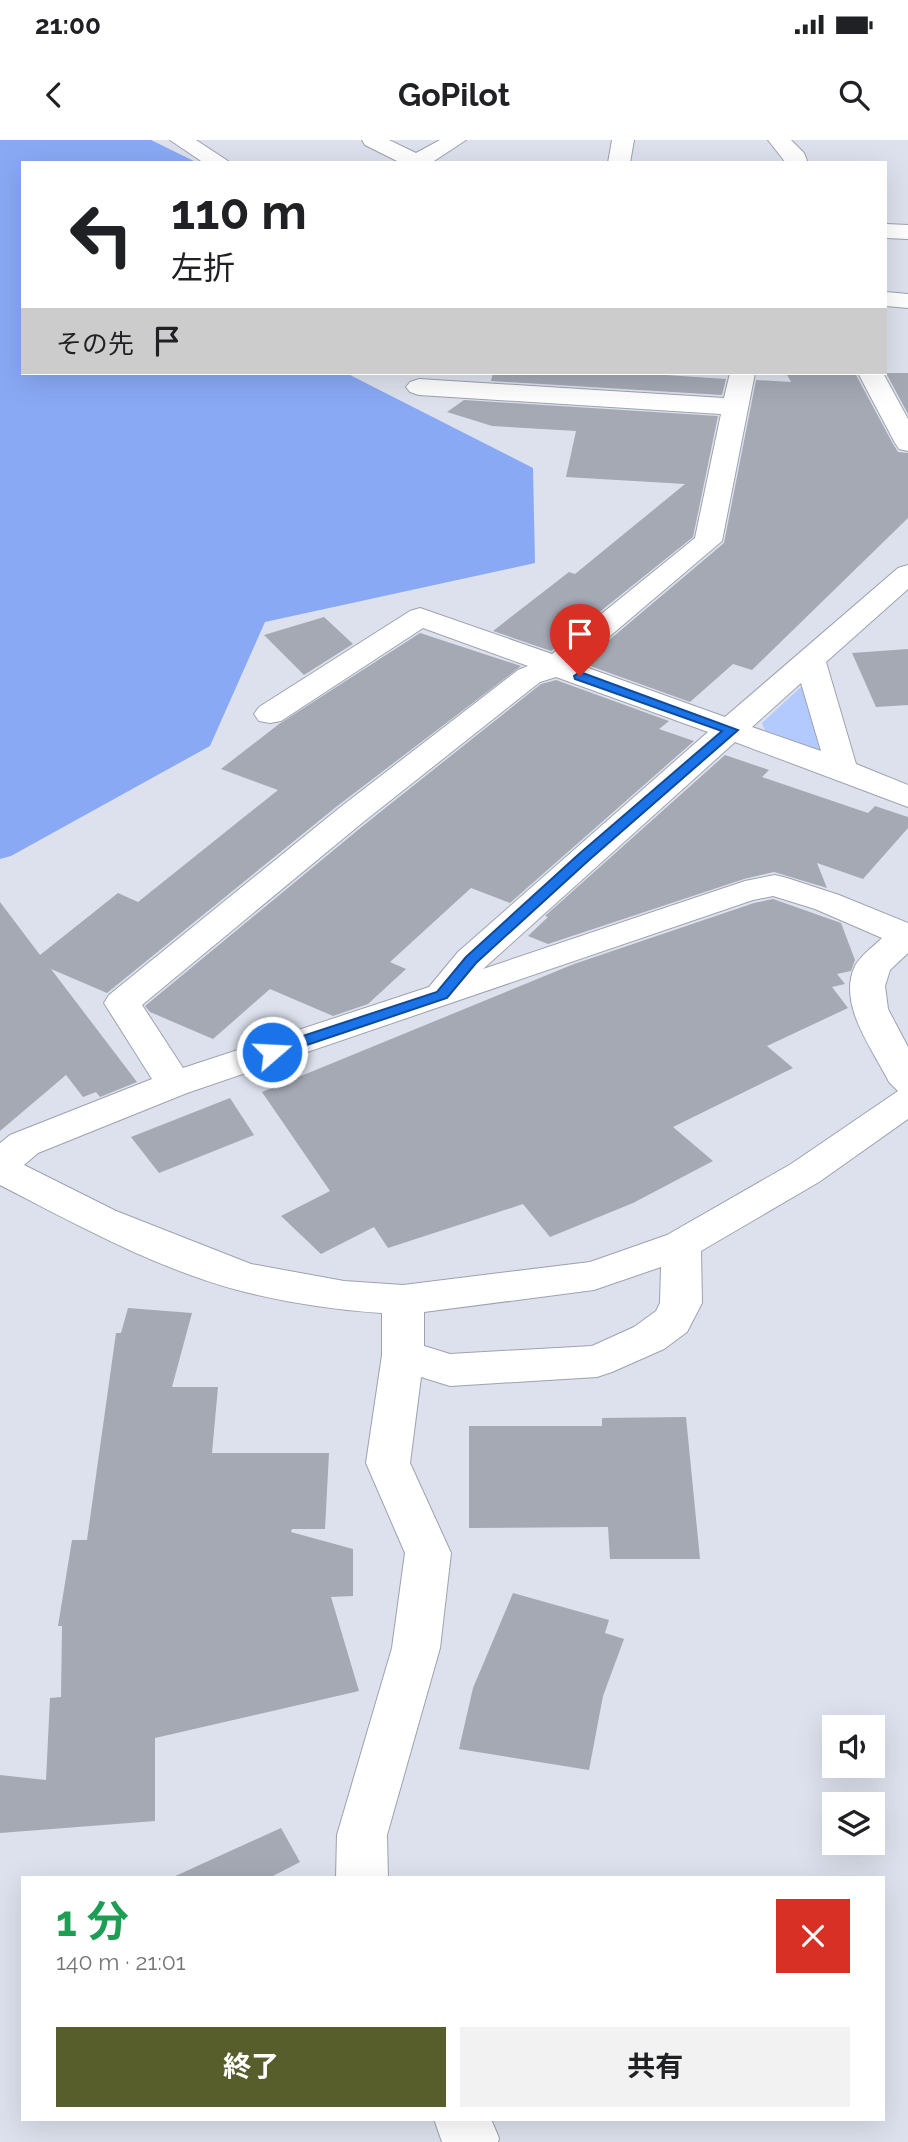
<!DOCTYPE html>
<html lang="ja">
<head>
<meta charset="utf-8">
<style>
	:root { --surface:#fff; --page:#f2f2f2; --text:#202124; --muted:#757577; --accent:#575e2c }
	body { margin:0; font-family:Raleway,"Noto Sans JP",sans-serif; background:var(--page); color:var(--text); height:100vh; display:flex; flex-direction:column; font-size:26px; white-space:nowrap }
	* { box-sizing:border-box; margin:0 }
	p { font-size:23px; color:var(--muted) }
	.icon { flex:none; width:38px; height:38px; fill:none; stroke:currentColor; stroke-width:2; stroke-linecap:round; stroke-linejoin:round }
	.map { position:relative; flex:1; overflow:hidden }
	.sheet { position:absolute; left:21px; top:1736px; width:864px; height:245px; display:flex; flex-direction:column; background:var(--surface); border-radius:0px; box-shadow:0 7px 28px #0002 }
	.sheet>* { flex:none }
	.hud { position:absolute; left:21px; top:21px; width:866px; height:214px; border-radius:0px; box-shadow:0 7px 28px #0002; background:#fff; color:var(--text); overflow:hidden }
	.controls { position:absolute; left:822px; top:1575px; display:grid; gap:14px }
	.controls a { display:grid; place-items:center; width:63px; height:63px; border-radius:0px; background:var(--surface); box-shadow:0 7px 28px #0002; font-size:35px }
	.pin { position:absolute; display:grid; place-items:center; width:60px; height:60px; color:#fff; margin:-72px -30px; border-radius:50% 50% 50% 0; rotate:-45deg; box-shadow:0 0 7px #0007 }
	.pin .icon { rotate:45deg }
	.me { position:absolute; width:77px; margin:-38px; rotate:71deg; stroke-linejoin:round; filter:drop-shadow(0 0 5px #0008) }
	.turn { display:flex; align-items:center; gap:24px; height:147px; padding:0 35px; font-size:32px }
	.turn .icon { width:91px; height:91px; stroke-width:2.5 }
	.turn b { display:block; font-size:49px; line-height:60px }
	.then { display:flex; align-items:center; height:66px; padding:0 35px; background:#0003; gap:14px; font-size:26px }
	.round { display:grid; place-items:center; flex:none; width:74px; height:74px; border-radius:0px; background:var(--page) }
	.overview { display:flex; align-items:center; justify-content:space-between; height:119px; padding:0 35px }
	h1 { font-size:42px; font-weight:700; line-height:52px; color:#1e9e55 }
	.primary-button { display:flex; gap:14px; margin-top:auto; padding:14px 35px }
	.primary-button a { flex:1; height:80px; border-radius:0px; background:var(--accent); color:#fff; font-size:28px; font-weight:700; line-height:80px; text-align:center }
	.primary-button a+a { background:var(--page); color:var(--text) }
	.status { display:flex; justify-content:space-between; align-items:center; height:49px; padding:0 35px; background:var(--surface); direction:ltr }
	.status svg { height:19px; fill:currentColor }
	header { display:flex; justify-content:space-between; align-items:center; height:91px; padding:0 35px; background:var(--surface); font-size:32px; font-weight:700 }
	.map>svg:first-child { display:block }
	.green { fill:#b3cafe }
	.forest { fill:#89a9f5 }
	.building { fill:#a4a9b4 }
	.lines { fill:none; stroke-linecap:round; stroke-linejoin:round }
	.minor-casing { stroke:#9da2ae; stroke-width:2 }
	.minor { fill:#fff; fill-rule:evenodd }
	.route { fill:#1a73e8; stroke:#114b97; stroke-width:2 }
</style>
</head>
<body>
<div class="status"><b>21:00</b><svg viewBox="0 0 49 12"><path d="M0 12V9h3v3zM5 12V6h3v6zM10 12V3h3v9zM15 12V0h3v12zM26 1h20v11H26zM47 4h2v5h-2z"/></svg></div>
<header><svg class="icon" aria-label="back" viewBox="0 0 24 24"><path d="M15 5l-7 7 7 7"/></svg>GoPilot<svg class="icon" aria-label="search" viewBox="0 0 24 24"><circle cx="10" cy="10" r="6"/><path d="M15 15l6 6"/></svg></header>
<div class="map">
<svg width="908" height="2002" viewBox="0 0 908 2002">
	<rect width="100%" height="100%" fill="#dce1ed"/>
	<path class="green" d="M801 547 829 616 766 593 762 583Z"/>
	<path class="forest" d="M0 0H151L198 23H23V233H353L348 234 533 328 535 423 265 482 210 606 11 716 0 719Z"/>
	<g class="building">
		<path d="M493 233H636L726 239 722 255 491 241Z"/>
		<path d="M786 233H855L893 304 898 312 908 313V378L752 530 733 524 690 562 582 523 724 403 756 240 791 242Z"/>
		<path d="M886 233H908V274Z"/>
		<path d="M464 260 718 276 693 397 551 511 493 491 569 432 575 434 685 344 566 337 576 291 492 286 447 272Z"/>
		<path d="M324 477 353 504 304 535 264 495Z"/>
		<path d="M420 493 521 526 336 667 107 853 51 829 137 942 100 957 96 952 83 957 66 935 0 991V762L40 815 118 753 138 762 278 650 221 629 279 584Z"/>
		<path d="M908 509V565L876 567 852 513Z"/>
		<path d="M556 540 669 581 659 589 694 601 510 763 471 748 390 822 406 829 368 864 333 876 270 849 213 899 150 872 145 866 364 685 541 544Z"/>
		<path d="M725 615 769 630 762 637 868 673 875 666 908 677V688L863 739 817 723 827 748 774 732 744 739 548 804 528 796 548 777 545 776Z"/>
		<path d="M773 759 841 783 855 820 851 831 837 834 845 844 832 847 848 868 767 906 793 928 673 987 713 1021 633 1063 550 1097 523 1064 388 1108 374 1087 321 1114 281 1076 330 1051 262 952 574 824 754 763Z"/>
		<path d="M230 958 254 995 159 1033 131 997Z"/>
		<path d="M128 1168 192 1173 172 1247H218L212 1313H329L325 1389H292L291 1392 353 1409V1456L331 1457 359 1551 155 1598V1681L0 1693V1635L46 1640 50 1558 61 1557 62 1486H58L72 1400H87L116 1193H121Z"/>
		<path d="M686 1277 700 1419H610L608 1387 469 1388V1286H602V1278Z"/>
		<path d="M513 1453 609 1480 605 1493 624 1499 603 1556 589 1630 459 1609 473 1548Z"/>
		<path d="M281 1688 300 1722 269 1738H171Z"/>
	</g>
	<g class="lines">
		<g class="minor-casing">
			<g id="minor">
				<path d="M170 0H196L231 23H204Z"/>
				<path d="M362 0H389L416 13 440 0H466L431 23H401L365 5Z"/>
				<path d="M612 0H634L630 23H608Z"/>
				<path d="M768 0H791L804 13 808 23H786Z"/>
				<path d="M886 84 908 85V99L886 98Z"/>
				<path d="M886 152 908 154V168L886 166Z"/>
				<path d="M730 233H755L722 401 577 524 725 577 898 428 908 425V449L826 522 856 624 908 645V667L735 602 483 829 745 741 775 735 787 738 839 755 908 783V813L890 830 885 846 888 869 908 907V979L819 1042 701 1111 702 1163 687 1192 664 1209 612 1232 597 1237 450 1246 421 1237 410 1323 451 1413 440 1508 387 1695 388 1738H336L337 1695 392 1508 405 1413 366 1323 382 1215V1173C337 1170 290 1163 245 1152 161 1131 77 1085 0 1045V1003L10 995 152 939 104 863 109 855 338 669 518 530 528 526 423 488 281 581 270 583 259 581 254 574 259 567 410 471 420 468 552 514 695 398 721 274 419 255 410 252 406 247 410 242 419 239 724 258ZM556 537 708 592 458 812 429 847 183 928 142 865 362 683 540 542ZM801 543 821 611 752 587ZM773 756 815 769 882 798C873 807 861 815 855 826 837 864 872 908 889 942L898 951 791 1024 667 1095 590 1122 403 1145 344 1141 251 1124 116 1071 24 1025 38 1013 187 953 753 760ZM661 1127 660 1163 656 1171 634 1187 592 1206 450 1214 424 1206V1172L594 1150Z"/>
				<path d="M858 233H883L908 279V311L899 309 895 303Z"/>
				<path d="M434 1979H491L499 1998 498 2002H442Z"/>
			</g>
		</g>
		<use href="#minor" class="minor"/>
	</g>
	<path class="route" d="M580 532 738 590 589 720 476 823 447 858 277 915H266L264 912 266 908 437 852 466 817 579 714 722 591 575 539 574 536Z"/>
</svg>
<div class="controls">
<a><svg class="icon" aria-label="sound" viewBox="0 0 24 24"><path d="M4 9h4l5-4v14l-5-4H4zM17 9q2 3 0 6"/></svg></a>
<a><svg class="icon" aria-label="layers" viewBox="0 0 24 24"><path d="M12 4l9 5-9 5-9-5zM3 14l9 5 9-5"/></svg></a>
</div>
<div class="pin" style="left:580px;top:536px;background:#d93025"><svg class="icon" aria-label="arrive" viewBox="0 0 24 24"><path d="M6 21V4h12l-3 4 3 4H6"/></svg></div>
<svg class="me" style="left:272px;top:912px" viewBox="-20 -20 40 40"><circle r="17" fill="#1a73e8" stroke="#fff" stroke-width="3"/><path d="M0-11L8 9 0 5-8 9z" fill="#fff"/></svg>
<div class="hud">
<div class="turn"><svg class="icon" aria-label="left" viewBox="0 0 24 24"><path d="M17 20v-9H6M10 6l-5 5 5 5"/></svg><div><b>110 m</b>左折</div></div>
<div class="then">その先<svg class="icon" aria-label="arrive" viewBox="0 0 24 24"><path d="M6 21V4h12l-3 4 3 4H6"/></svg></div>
</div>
<section class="sheet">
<div class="overview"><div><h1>1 分</h1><p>140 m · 21:01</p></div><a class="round" style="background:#d93025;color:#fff"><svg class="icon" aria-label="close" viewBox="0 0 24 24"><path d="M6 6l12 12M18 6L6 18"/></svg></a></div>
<div class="primary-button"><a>終了</a><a>共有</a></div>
</section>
</div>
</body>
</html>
